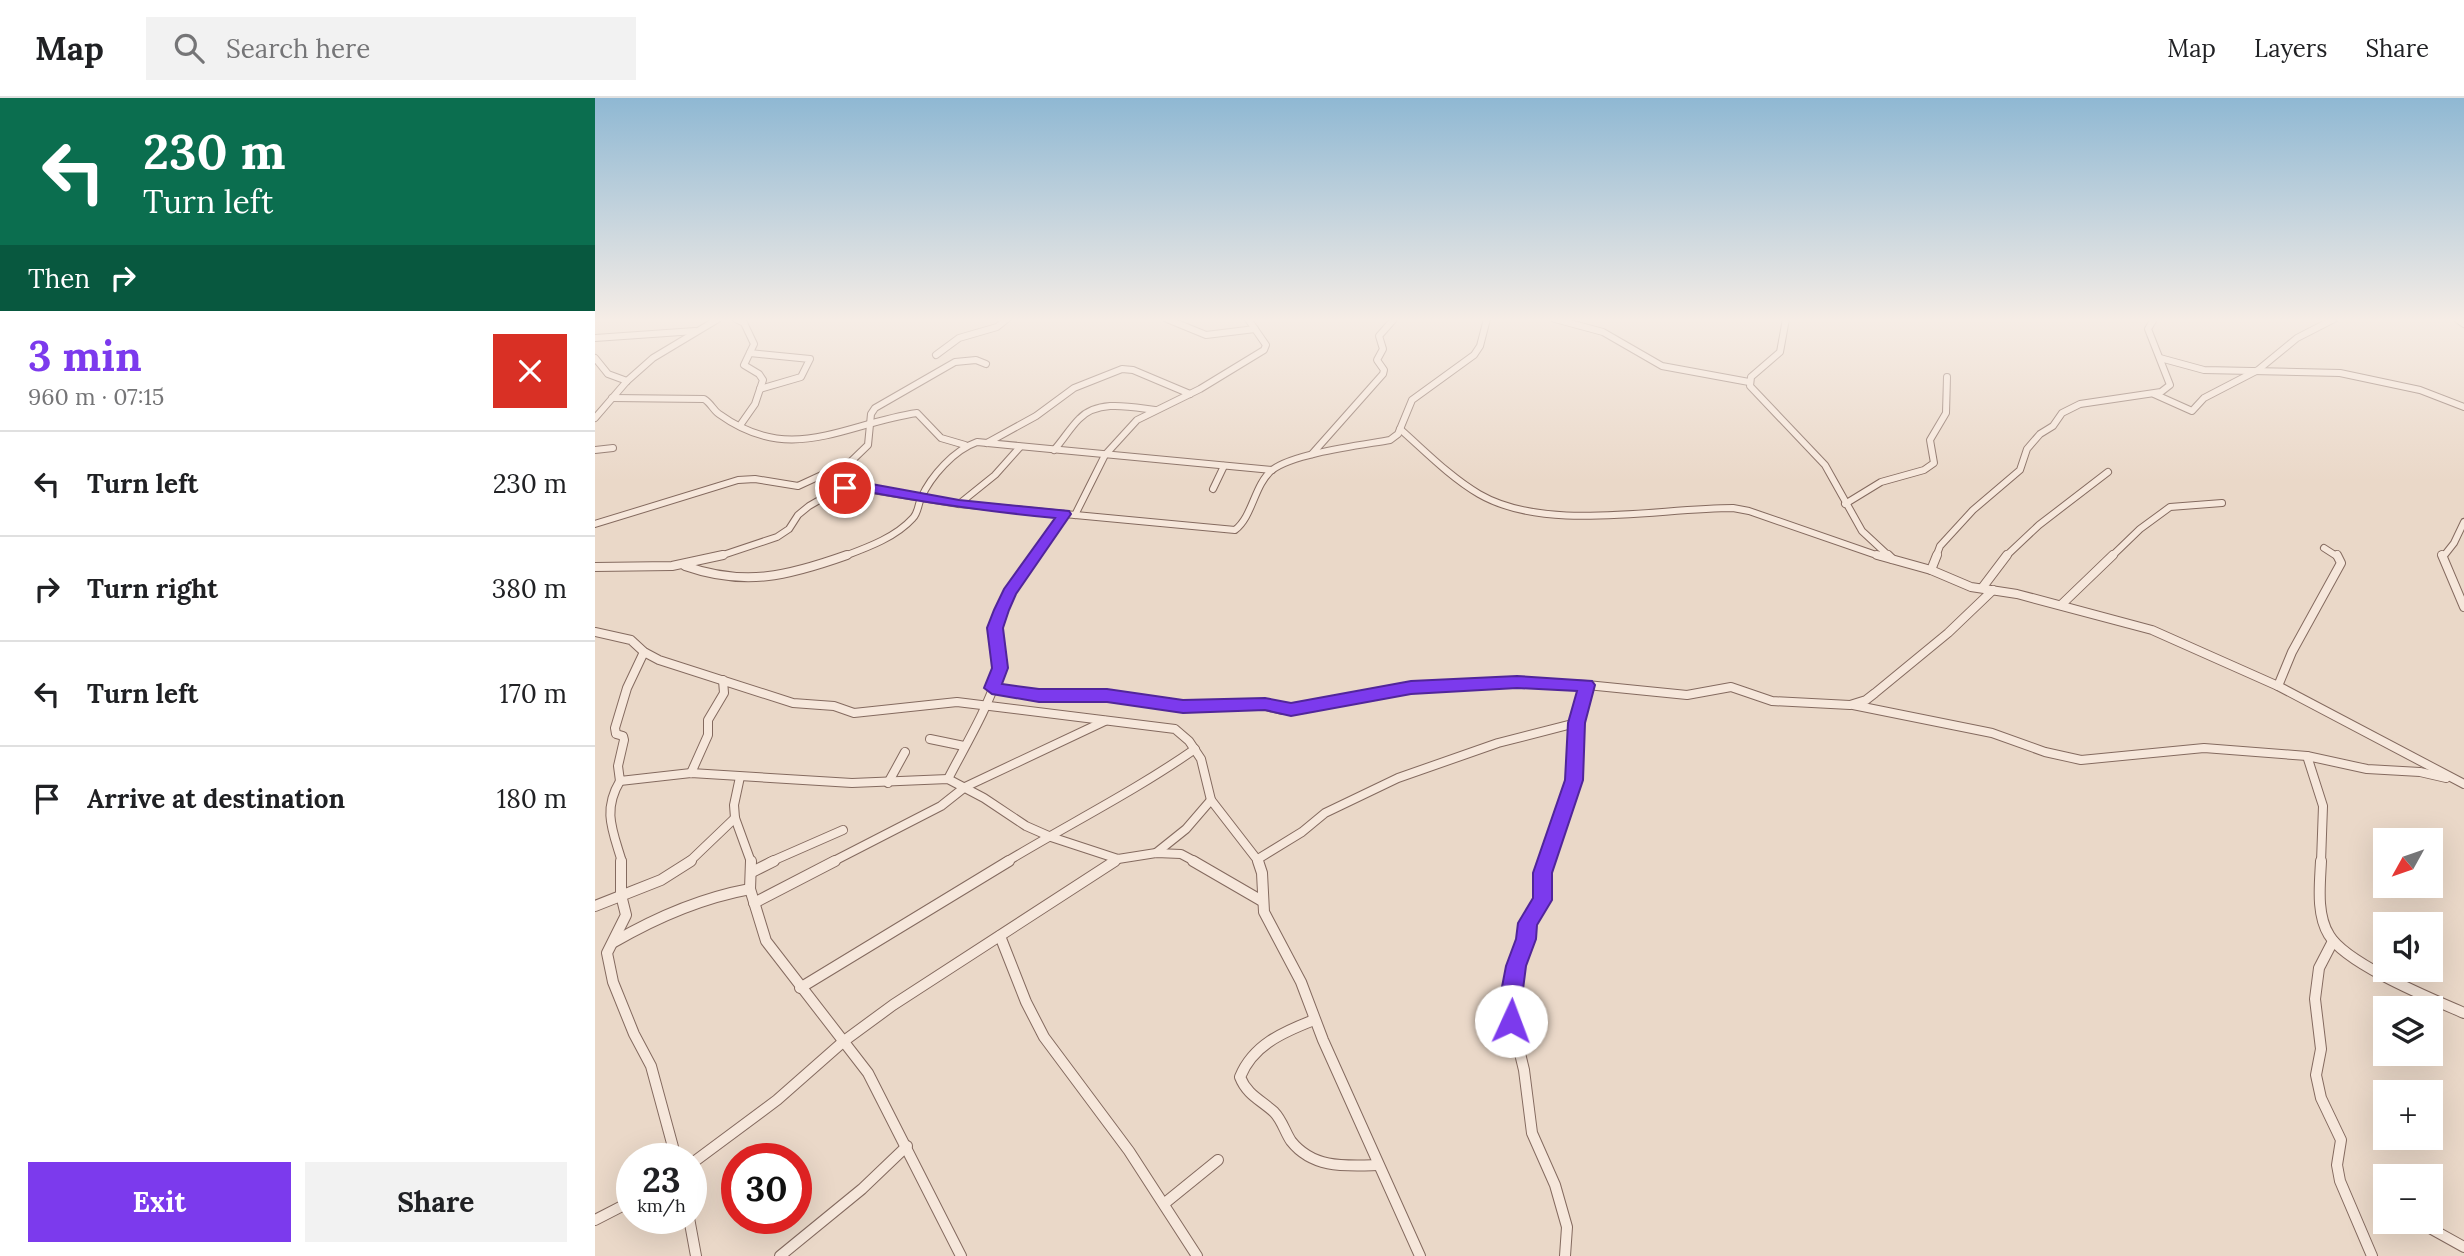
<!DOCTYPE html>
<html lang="en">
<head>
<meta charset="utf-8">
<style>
	:root { --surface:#fff; --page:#f2f2f2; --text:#202124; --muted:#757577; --line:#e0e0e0; --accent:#7c3aed }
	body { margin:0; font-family:Lora,serif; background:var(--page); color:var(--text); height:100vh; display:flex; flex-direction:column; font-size:26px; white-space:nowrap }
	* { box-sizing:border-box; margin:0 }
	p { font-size:23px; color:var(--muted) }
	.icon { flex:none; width:38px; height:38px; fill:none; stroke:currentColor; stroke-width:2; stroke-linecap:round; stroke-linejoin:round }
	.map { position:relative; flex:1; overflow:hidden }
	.side { display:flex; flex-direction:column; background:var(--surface); width:595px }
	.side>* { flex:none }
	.top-card { background:#0b6e4f; color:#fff; overflow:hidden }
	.needle { width:46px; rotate:230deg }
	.fabs { position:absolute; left:1778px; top:730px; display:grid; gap:14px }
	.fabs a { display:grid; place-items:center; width:70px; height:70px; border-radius:0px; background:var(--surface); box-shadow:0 7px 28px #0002; font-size:35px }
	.speed { position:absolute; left:21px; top:1045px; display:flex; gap:14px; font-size:35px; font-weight:700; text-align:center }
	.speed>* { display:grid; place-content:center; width:91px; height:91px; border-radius:50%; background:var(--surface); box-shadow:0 7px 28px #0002; line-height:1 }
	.speed small { font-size:18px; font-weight:400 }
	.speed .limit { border:10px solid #d22; background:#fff; color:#111 }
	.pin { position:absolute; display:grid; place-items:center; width:60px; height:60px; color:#fff; margin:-30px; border:4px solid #fff; border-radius:50%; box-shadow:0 2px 7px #0007 }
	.me { position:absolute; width:77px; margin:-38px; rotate:2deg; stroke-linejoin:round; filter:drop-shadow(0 0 5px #0008) }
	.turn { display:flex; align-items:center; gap:24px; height:147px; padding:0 28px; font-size:32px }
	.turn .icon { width:91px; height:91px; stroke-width:2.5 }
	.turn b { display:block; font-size:49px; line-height:60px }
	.then { display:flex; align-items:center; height:66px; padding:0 28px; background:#0003; gap:14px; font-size:26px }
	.round { display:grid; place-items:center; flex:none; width:74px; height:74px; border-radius:0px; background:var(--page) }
	.summary { display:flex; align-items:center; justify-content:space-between; height:119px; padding:0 28px }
	h1 { font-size:42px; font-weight:800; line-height:52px; color:var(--accent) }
	.button { display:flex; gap:14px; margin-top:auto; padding:14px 28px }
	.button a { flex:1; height:80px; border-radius:0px; background:var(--accent); color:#fff; font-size:28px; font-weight:800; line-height:80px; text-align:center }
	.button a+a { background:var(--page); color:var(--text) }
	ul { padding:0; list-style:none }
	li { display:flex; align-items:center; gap:21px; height:105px; padding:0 28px; border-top:2px solid var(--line) }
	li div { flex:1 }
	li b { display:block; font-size:26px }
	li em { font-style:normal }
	header { display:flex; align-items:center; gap:42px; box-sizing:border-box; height:98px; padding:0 35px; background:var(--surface); border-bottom:2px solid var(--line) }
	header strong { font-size:33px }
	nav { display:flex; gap:38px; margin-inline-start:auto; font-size:24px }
	.search { width:490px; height:63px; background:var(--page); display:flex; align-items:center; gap:18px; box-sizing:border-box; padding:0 24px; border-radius:0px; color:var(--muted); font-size:26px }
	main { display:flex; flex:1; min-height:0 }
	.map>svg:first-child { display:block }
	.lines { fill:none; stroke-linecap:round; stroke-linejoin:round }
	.minor-far2-casing { stroke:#846a5f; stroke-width:8 }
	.minor-far1-casing { stroke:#846a5f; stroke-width:10 }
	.minor-casing { stroke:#846a5f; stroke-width:12 }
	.minor-far2 { stroke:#f6e7db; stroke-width:6 }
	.minor-far1 { stroke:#f6e7db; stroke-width:8 }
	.minor { stroke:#f6e7db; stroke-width:10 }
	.route { fill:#7c3aed; stroke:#51269a; stroke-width:2 }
</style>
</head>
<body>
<header>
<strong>Map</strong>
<div class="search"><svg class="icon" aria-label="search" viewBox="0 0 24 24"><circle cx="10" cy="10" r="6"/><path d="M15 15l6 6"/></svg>Search here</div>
<nav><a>Map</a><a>Layers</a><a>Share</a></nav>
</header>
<main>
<section class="side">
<div class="top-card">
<div class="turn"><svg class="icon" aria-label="left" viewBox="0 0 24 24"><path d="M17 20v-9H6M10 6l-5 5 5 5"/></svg><div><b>230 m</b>Turn left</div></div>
<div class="then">Then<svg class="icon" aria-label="right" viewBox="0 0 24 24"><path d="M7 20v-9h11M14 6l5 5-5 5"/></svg></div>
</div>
<div class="summary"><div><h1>3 min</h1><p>960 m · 07:15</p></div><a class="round" style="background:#d93025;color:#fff"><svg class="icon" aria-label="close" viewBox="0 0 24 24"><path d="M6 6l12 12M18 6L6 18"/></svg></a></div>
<ul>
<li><svg class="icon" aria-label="left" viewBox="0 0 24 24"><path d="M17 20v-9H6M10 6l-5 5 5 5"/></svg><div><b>Turn left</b></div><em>230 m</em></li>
<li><svg class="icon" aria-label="right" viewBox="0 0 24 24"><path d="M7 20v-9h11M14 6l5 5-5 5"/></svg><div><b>Turn right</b></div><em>380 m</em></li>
<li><svg class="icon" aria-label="left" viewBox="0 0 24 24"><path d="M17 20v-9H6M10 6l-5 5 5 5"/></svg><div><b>Turn left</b></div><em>170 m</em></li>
<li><svg class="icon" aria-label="arrive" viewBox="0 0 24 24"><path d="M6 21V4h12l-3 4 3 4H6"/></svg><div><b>Arrive at destination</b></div><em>180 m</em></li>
</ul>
<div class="button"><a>Exit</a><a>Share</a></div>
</section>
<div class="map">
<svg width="1869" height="1158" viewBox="0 0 1869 1158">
	<rect width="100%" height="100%" fill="#ead8c8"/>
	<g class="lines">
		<g class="minor-far2-casing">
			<g id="minor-far2">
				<path d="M141 221 149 225 159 246 149 267 164 276 168 282 160 306 146 326"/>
				<path d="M572 221 611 237 660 231"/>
				<path d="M960 221 1008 234 1067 268 1154 284"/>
				<path d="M1191 221 1185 254 1156 279 1155 288 1230 367 1267 433 1295 459"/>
				<path d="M1862 221 1869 226"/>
				<path d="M0 240 100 233"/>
				<path d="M155 255 215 261 206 279 165 291"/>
				<path d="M341 257 364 240 402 229 412 221"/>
				<path d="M0 260 13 276 32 283"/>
				<path d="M1565 260 1609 272 1745 275 1825 292 1869 309"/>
				<path d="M1559 296 1597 313 1609 300 1663 272 1702 240 1739 221"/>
				<path d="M17 300 109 301C116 305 118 312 124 316 196 368 248 326 322 315L346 340 370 347"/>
				<path d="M0 320 32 283 58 260 123 221"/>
				<path d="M805 331C830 353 855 379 884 396 951 435 1062 410 1138 410L1154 413 1287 459"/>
				<path d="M392 345 441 318 479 290 527 271 538 272 595 296"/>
				<path d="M0 352 18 350"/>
				<path d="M459 352C468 342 475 330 484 321 503 301 536 309 560 312"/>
				<path d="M717 356 788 276 789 272 782 262 788 251 784 238 799 221"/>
				<path d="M618 391 629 368"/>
				<path d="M228 397 244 375 273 347 276 316 280 310 360 264 381 262 391 266"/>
				<path d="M364 406 400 377 425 349"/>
				<path d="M1250 406 1286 384 1329 372 1339 365 1335 342 1351 315 1352 279"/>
				<path d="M480 417 510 357 542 322 605 291 669 252 671 247 653 221"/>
				<path d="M0 426 143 382 160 381 203 388 255 364"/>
				<path d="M1729 450 1743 459"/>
				<path d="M122 459 182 439 194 431 203 417 214 408 240 393 259 389 364 406 640 432C658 418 659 387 677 372 699 355 767 347 795 342L803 336 817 302 879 257 885 248 892 221"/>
				<path d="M247 459C271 450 300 440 318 420 323 415 323 407 326 400 336 378 359 352 382 344L677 372"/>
				<path d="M439 459 469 416"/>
				<path d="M1341 459 1345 448 1378 412 1425 372 1432 351 1445 336 1458 328 1467 315 1485 306 1566 294 1575 287 1553 231 1559 221"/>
				<path d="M1410 459 1444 427 1513 374"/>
				<path d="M1516 459 1545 431 1575 409 1627 405"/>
				<path d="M1848 459 1859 445 1869 424"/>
			</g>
		</g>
		<g class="minor-far1-casing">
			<g id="minor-far1">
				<path d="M1282 457 1336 472 1376 489 1422 496 1557 532 1683 588 1869 686"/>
				<path d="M1293 457 1297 461"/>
				<path d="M1847 457 1869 509"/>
				<path d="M90 468C150 489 193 478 252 457"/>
				<path d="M0 469 77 468 128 457"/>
				<path d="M1336 472 1342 457"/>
				<path d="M1387 490 1412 457"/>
				<path d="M1466 507 1518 457"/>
				<path d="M0 534 36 542 49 554 64 562 198 605 239 608 259 615 362 604 580 631 594 643 606 661 616 702 664 764"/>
				<path d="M49 554 32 590 20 630 21 636 28 638 29 642 23 668 25 683 96 675 257 685 353 681 389 700 431 728 456 739 523 761 561 755 586 756 601 764"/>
				<path d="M1683 588 1697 554 1746 465 1742 457"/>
				<path d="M397 590 444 598H512L588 609 662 606 687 612 816 589 922 584 992 587 1092 597 1136 589 1177 603 1255 607 1271 602 1280 595 1353 535 1398 492"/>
				<path d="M1258 607 1397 635 1450 654 1486 662 1609 650 1712 658 1772 671 1825 674 1851 680"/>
				<path d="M335 641 369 648"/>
				<path d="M1712 658 1728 708 1726 764"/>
				<path d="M96 675 113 637V622L129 595 128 582"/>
				<path d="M145 679 139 707 140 720 156 764"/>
				<path d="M353 681C371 646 392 612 404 574 408 561 400 545 400 532 401 505 426 478 440 457"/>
				<path d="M25 683C7 713 18 733 27 764"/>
				<path d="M293 685 310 654"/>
				<path d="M561 755 591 731 616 702"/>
				<path d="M663 761 707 734 730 715 803 680 903 645 981 625"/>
				<path d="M94 764 140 720"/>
				<path d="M175 764 248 732"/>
				<path d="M237 764 346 708 370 689 510 623"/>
				<path d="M411 764C474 726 540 693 600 651"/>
				<path d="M518 764 523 761"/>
				<path d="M952 764 975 700 981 661V625L992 587"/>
			</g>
		</g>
		<g class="minor-casing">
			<g id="minor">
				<path d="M26 763V797L31 817 12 855 18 884 39 936 56 968 81 1060"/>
				<path d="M156 763 155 791 171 843 273 975 366 1158"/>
				<path d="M598 763 667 803"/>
				<path d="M663 763 667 775 669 814 706 884 728 942 825 1158"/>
				<path d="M952 763 948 775 947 802 932 825 914 910 929 972 937 1035 960 1087 972 1129 970 1158"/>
				<path d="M1726 763C1725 786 1721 816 1734 837 1751 866 1837 901 1869 915"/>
				<path d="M157 774 179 763"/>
				<path d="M159 805 240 763"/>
				<path d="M0 808 66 782 96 763"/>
				<path d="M405 838 431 904 449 939 534 1053 602 1158"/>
				<path d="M1738 843 1724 870 1720 901 1726 951 1721 977 1726 1000 1746 1042 1742 1067 1745 1083 1777 1158"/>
				<path d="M19 844C62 819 106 800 155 791"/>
				<path d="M205 890 414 763"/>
				<path d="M719 922C688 934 658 947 645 979 652 997 666 1002 679 1014 687 1022 690 1034 696 1043 718 1071 751 1068 783 1067"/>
				<path d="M96 1066 182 1002 249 943 298 907 520 763"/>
				<path d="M570 1105 623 1062"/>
				<path d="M94 1120 101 1158"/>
				<path d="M0 1122 37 1103"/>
				<path d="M1824 1124 1869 1149"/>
				<path d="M185 1158 267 1091 312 1048"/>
			</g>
		</g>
		<use href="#minor-far2" class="minor-far2"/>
		<use href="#minor-far1" class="minor-far1"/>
		<use href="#minor" class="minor"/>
	</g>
	<linearGradient id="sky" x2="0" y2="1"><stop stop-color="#8fb8d3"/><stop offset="0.58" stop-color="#f6ede6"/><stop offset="1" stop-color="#f6ede6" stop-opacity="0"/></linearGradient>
	<rect width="1869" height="383" fill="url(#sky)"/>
	<path class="route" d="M271 385 364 402 474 413 476 416 421 496 414 512 408 530 413 570 407 586 444 591H512L588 602 670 600 696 605 816 583 922 578 997 583 1000 587 990 625 988 682 957 775V802L942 827 941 841 931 868 923 930 916 933 908 930 905 923 906 894 911 868 921 841 923 825 938 800V775L970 682 973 625 982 593 922 590 816 596 696 618 670 612 588 615 512 604H444L397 596 389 590 397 570 392 530 399 512 409 491 460 420C398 414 339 406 279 395 267 393 251 398 243 390L250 386Z"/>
</svg>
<div class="fabs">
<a><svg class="needle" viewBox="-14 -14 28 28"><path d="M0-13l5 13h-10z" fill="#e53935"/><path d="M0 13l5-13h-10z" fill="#757577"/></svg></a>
<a><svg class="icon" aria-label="sound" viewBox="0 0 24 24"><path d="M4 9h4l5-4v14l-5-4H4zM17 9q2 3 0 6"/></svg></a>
<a><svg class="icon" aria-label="layers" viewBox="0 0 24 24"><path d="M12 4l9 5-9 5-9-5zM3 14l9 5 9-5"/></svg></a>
<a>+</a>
<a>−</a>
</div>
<div class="speed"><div>23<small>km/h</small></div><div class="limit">30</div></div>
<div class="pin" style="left:250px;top:390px;background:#d93025"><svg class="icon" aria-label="arrive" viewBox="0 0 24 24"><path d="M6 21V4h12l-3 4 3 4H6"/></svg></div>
<svg class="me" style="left:916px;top:923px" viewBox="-20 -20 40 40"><circle r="19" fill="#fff"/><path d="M0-13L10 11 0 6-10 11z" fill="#7c3aed"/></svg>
</div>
</main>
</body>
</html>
